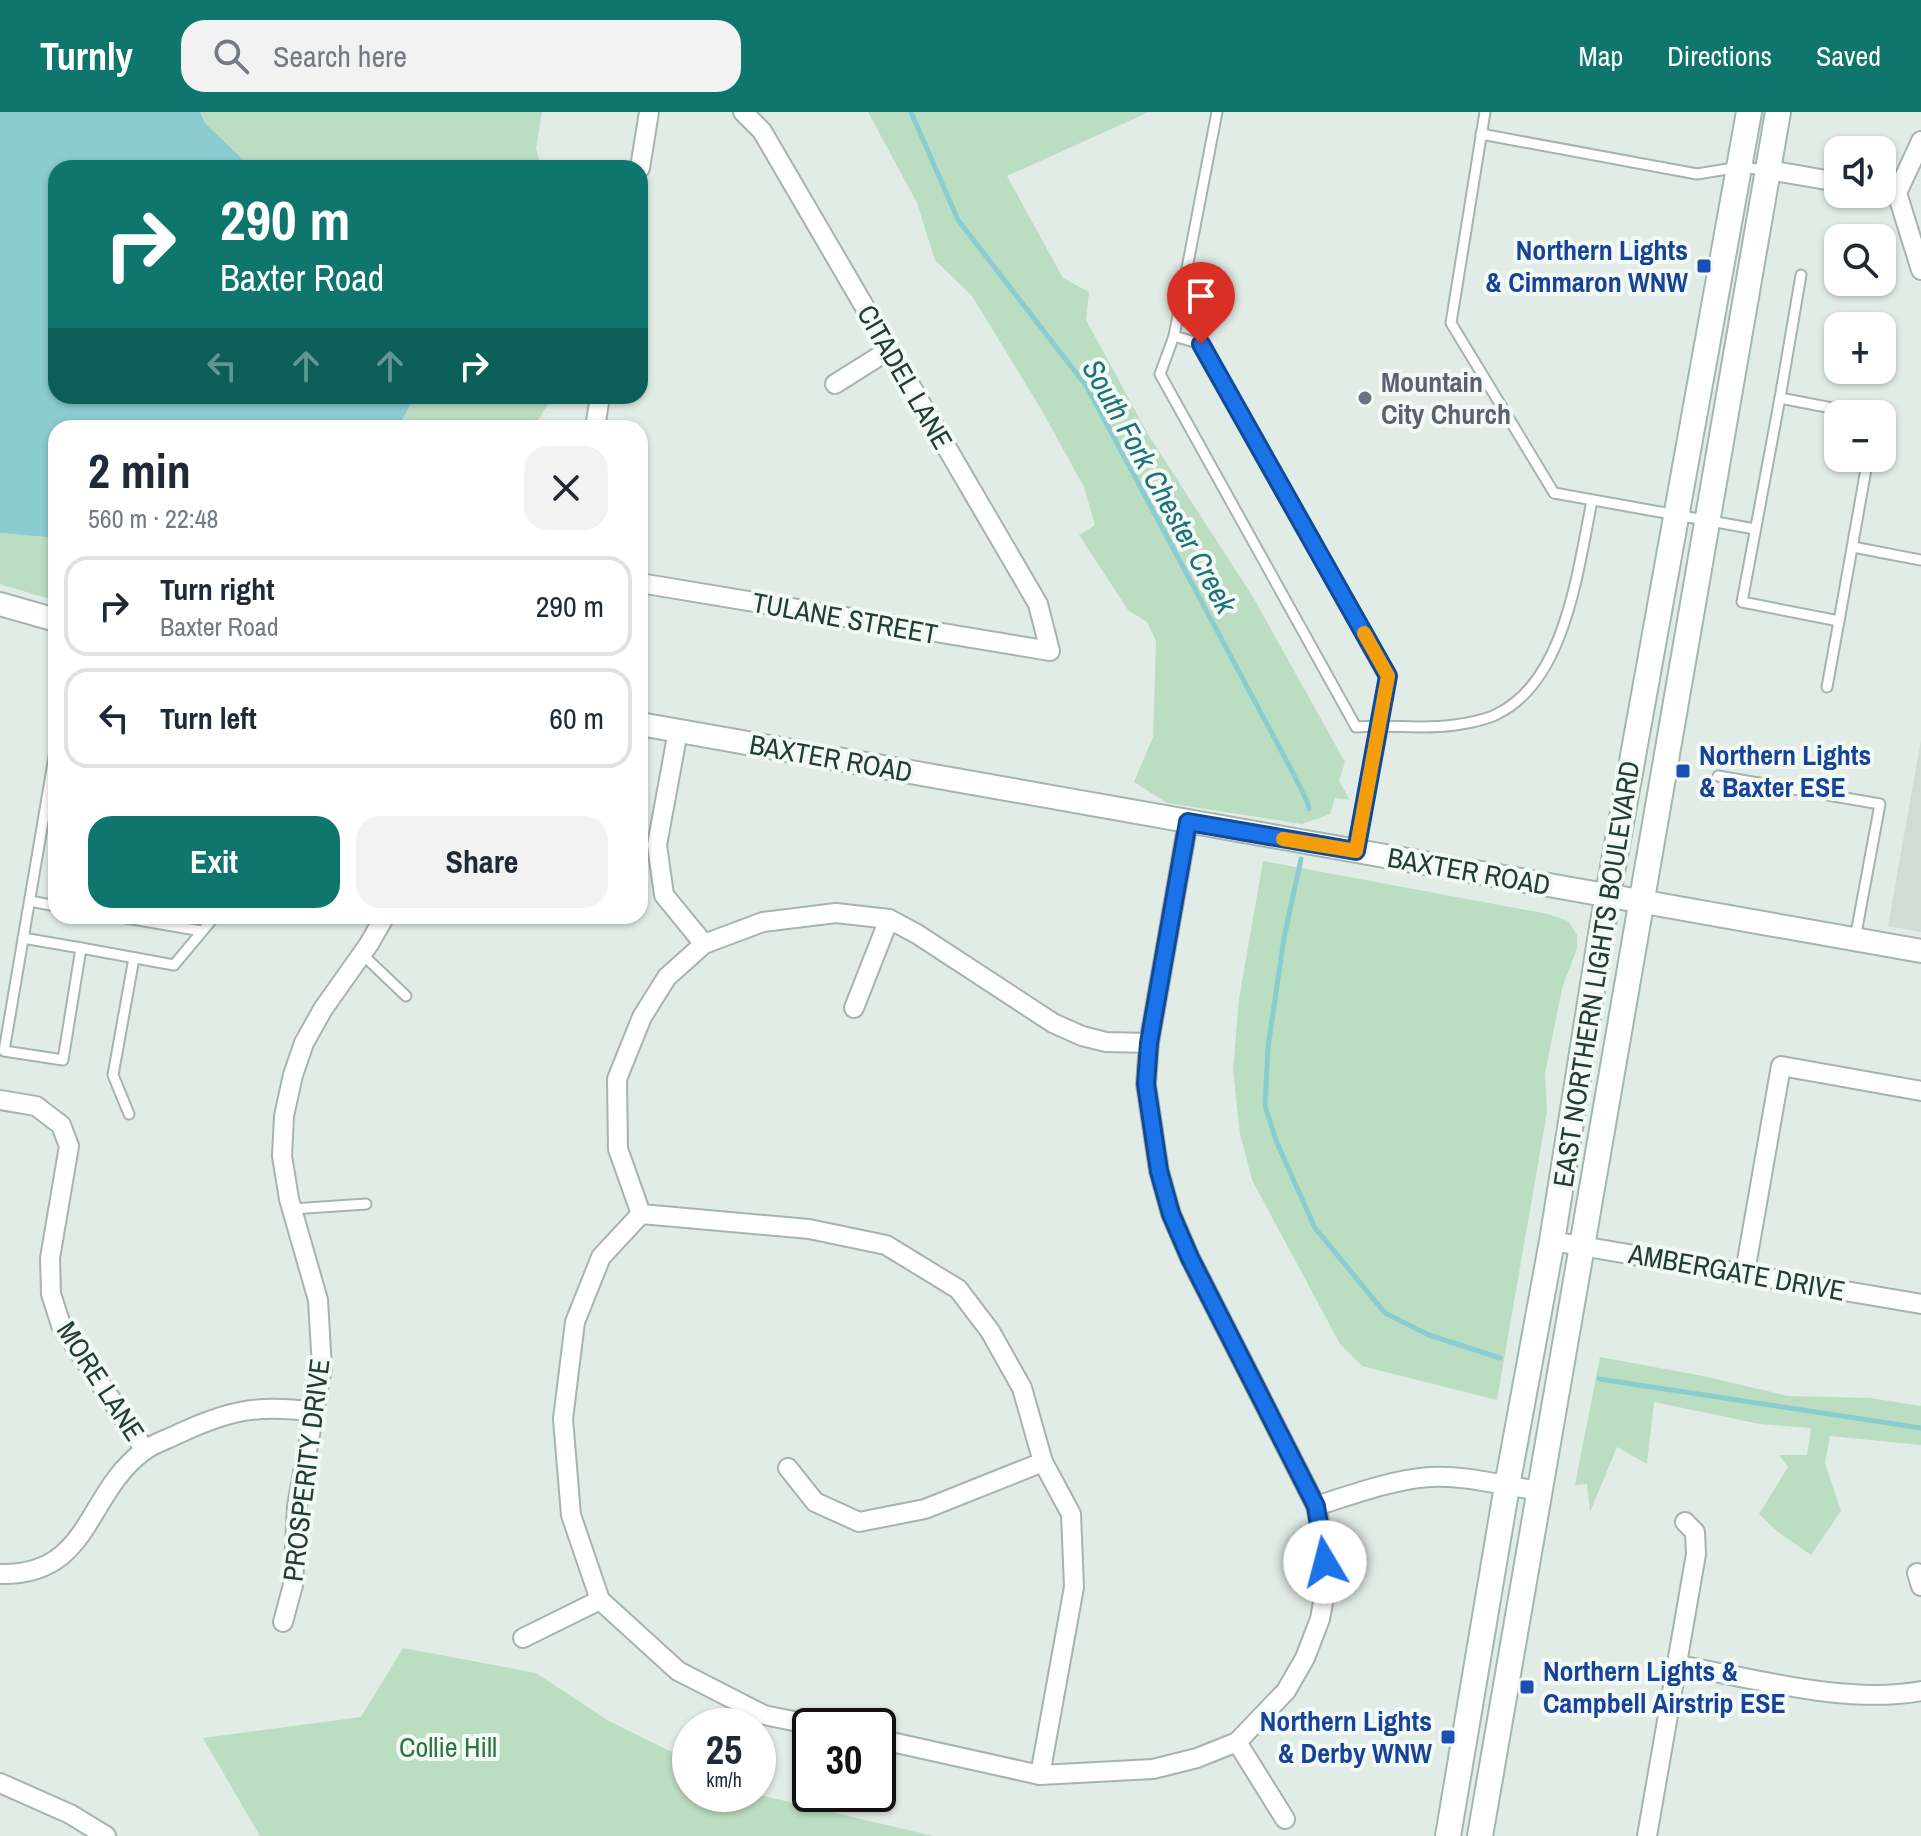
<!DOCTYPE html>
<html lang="en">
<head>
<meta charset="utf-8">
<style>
	:root { --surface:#fff; --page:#f2f2f3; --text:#1f2937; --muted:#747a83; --line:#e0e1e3; --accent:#0f766e }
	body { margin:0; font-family:"Archivo Narrow",sans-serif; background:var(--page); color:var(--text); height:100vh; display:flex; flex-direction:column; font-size:30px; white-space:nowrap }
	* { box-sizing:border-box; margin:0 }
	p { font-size:26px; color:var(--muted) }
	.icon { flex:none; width:44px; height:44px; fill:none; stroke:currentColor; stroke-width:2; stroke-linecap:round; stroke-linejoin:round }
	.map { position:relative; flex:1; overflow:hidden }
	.drawer { position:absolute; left:48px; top:308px; width:600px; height:504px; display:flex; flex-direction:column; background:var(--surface); border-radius:24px; box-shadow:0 2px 6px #0004 }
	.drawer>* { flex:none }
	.banner { position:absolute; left:48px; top:48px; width:600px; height:244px; border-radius:24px; box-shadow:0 2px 6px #0004; background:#0f766e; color:#fff; overflow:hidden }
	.tools { position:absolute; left:1824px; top:24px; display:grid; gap:16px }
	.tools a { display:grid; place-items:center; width:72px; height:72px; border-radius:16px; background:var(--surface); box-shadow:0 2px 6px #0004; font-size:40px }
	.speed { position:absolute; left:672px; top:1596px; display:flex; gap:16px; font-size:40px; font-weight:700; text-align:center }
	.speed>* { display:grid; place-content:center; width:104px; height:104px; border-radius:50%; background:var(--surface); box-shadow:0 2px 6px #0004; line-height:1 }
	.speed small { font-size:20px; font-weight:400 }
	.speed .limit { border:4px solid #111; border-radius:12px; background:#fff; color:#111 }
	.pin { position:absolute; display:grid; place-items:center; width:68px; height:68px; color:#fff; margin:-82px -34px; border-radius:50% 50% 50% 0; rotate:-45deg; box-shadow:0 0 8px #0007 }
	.pin .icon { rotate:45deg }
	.me { position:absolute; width:88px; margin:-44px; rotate:352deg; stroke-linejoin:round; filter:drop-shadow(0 0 6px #0008) }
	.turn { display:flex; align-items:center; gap:28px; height:168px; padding:0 40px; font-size:36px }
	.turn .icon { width:104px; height:104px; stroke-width:2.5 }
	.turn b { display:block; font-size:56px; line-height:68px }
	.lanes { display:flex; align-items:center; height:76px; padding:0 40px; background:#0003; justify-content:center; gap:40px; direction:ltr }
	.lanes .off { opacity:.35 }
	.round { display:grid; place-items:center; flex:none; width:84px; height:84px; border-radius:24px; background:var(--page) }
	.head { display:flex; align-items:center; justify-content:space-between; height:136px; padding:0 40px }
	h1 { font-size:48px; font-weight:700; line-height:60px }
	.action { display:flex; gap:16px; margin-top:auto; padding:16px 40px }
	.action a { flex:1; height:92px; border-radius:24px; background:var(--accent); color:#fff; font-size:32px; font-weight:700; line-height:92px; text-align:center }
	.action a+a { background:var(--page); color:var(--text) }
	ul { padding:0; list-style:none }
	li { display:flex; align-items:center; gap:24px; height:100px; margin:0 16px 12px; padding:0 24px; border:4px solid var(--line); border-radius:24px }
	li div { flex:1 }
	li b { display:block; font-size:30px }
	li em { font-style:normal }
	header { display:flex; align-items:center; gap:48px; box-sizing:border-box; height:112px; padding:0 40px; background:var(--accent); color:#fff }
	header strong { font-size:38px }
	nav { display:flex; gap:44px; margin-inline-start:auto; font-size:28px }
	.search { width:560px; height:72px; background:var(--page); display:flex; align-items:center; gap:20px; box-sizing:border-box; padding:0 28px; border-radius:24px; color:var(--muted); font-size:30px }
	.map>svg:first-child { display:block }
	.built { fill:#d1dcd6 }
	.green { fill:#bbddc2 }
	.water { fill:#8bccd1 }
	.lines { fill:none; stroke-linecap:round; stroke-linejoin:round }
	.stream { stroke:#8bccd1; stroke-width:5 }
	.service-casing { stroke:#a5b4ae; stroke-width:13 }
	.minor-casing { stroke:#a5b4ae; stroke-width:22 }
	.tertiary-casing { stroke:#a5b4ae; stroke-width:26 }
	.secondary-casing { stroke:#a1b8ae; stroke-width:28 }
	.service { stroke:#fff; stroke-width:9 }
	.minor { stroke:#fff; stroke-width:18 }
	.tertiary { stroke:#fff; stroke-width:22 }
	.secondary { stroke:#fff; stroke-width:24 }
	.route-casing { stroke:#114b97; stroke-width:20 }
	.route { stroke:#1a73e8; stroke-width:14 }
	.slow { stroke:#f59e0b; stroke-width:14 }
	.transit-dot { fill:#1a4fb4; stroke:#f3f9f5; stroke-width:3 }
	.worship-dot { fill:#6b7280; stroke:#f3f9f5; stroke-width:3 }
	.labels { text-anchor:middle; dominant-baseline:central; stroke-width:8; stroke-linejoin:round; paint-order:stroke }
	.transit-label { font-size:28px; font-weight:bold; fill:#164399; stroke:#f3f9f5; text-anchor:end }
	.street-label { font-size:28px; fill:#223d34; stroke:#f3f9f5 }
	.worship-label { font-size:28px; font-weight:bold; fill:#5b616d; stroke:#f3f9f5; text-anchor:start }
	.park-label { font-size:28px; fill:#2d7442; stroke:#f3f9f5 }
	.water-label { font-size:30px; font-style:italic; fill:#1d7179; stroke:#f3f9f5 }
</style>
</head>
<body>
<header>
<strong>Turnly</strong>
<div class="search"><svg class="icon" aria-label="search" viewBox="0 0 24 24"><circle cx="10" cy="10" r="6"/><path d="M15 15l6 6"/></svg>Search here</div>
<nav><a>Map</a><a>Directions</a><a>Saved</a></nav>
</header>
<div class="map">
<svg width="1921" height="1724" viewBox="0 0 1921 1724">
	<rect width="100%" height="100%" fill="#e2ece7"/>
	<path class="built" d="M1921 628V820L1888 814Z"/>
	<g class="green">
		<path d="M200 0H542L536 37 542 56H252L205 11Z"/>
		<path d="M868 0H1149L1007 64 1063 166 1089 180 1086 208 1149 324 1253 485 1345 650 1339 669 1350 688 1335 686 1330 702 1302 712 1167 691 1134 670 1153 625 1156 529 1147 510 1128 498 1079 423 1095 413 1084 375 1041 297 972 184 935 148 917 91Z"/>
		<path d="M415 284H553L533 316H398Z"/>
		<path d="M0 421 56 426V489L0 472Z"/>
		<path d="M1263 749 1548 802 1568 809 1577 823V837L1563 873 1545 961 1547 1000 1497 1288 1362 1254 1340 1232 1252 1068 1240 1022 1233 958 1239 887Z"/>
		<path d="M1600 1245 1703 1264 1788 1284 1870 1286 1921 1294V1333L1830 1324 1825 1351 1841 1399 1811 1443 1778 1420 1759 1402 1788 1355 1779 1343H1807L1811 1316 1760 1312 1654 1290 1647 1352 1617 1335 1590 1400 1587 1372 1575 1373Z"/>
		<path d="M403 1536 536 1561 607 1608 690 1649V1682H756L933 1724H260L203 1626 361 1605Z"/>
	</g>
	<path class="water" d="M0 0H200L205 11 252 56H56V284H415L398 316H228L222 314 218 316H56V426L0 421Z"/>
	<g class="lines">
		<g class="stream">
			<path d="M911 0 958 108 1087 275 1292 659 1307 689 1309 697"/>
			<path d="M1301 747 1284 826 1268 935 1265 994 1277 1031 1315 1116 1385 1201 1429 1223 1500 1246"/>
			<path d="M1599 1267 1921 1316"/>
		</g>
		<g class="service-casing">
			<g id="service">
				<path d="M1217 0 1174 224 1160 262 1356 615C1389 612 1422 618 1455 613 1468 611 1486 608 1497 602 1566 569 1578 456 1592 389"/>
				<path d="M1485 0 1451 211 1554 381 1755 417"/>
				<path d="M1481 22 1697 62 1740 55 1765 58"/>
				<path d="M1174 224 1201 232 1388 564 1356 739"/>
				<path d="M1780 286 1801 163"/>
				<path d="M1863 302 1780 286 1742 490 1839 509 1868 346"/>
				<path d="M1853 435 1921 448"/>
				<path d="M1827 575 1839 509"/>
				<path d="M56 633 4 939 63 948 81 836 174 853 215 804"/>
				<path d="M1718 664 1880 692 1855 827"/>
				<path d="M30 789 56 794"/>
				<path d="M115 804 202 819"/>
				<path d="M23 826 81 836"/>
				<path d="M362 842 406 884"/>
				<path d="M129 1002 113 963 134 846"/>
				<path d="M292 1097 366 1092"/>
			</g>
		</g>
		<g class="minor-casing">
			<g id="minor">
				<path d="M1921 29 1897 81 1921 158"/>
				<path d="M640 56 649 0"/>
				<path d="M1768 58 1838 70"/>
				<path d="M835 272 889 238"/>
				<path d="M595 316 600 284"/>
				<path d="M640 471 1050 539 1038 492 762 19 743 0"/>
				<path d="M678 619 657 733 664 783 704 832"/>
				<path d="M854 896 889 807"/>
				<path d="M0 988 36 994 61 1013 69 1034 50 1146 51 1182 61 1213 145 1338"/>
				<path d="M641 1102 809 1117 886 1133 958 1177 990 1219 1022 1276 1043 1350 1071 1402 1074 1475 1040 1663"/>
				<path d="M641 1102 618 1037 617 967 642 905 667 865 704 832 763 810 836 801 889 807 917 822 1053 911 1082 924 1106 930 1149 931"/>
				<path d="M641 1102 601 1145 575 1210 563 1307 571 1403 600 1488 678 1559 764 1603 818 1614"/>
				<path d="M1552 1129 1921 1192"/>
				<path d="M1745 1160 1781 954 1921 979"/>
				<path d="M788 1356 815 1390 859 1410 925 1397 1043 1350"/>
				<path d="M1316 1394C1354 1382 1391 1368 1430 1365 1467 1363 1504 1374 1540 1379"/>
				<path d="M1917 1461 1921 1474"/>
				<path d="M0 1462C92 1464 84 1382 145 1338 155 1331 168 1327 178 1322 229 1298 259 1292 314 1300"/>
				<path d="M283 1510 293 1473 297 1394 322 1256 318 1188 289 1087 282 1044 284 1004 293 963 304 931 323 897 369 832 385 804"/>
				<path d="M523 1526 600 1488"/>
				<path d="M1678 1553C1754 1566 1845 1593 1921 1579"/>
				<path d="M878 1627 1040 1663 1153 1657 1197 1646 1237 1630 1286 1579 1305 1546 1320 1507 1327 1468 1324 1432 1316 1394 1190 1146 1171 1102 1159 1059 1146 972 1149 931 1188 710"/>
				<path d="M1237 1630 1285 1707"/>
				<path d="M0 1671 70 1702 106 1724"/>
				<path d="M1647 1724 1696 1442 1695 1420 1685 1410"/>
			</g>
		</g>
		<g class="tertiary-casing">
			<g id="tertiary">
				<path d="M0 492 56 508"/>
				<path d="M640 612 1921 839"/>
			</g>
		</g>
		<g class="secondary-casing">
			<g id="secondary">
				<path d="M1448 1724 1507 1374 1552 1129 1602 816 1749 0"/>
				<path d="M1480 1724 1778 0"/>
			</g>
		</g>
		<use href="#service" class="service"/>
		<use href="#minor" class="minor"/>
		<use href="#tertiary" class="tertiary"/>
		<use href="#secondary" class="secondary"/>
	</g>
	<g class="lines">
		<g class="route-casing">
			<path id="route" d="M1201 232 1388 564 1356 739 1188 710 1149 931 1146 972 1159 1059 1171 1102 1190 1146 1316 1394 1325 1450"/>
		</g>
		<use href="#route" class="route"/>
		<path class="slow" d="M1283 727 1356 739 1388 564 1364 521"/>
	</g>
	<g class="transit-dot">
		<rect x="1696" y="146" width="16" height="16" rx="4"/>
		<rect x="1675" y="651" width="16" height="16" rx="4"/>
		<rect x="1519" y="1567" width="16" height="16" rx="4"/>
		<rect x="1440" y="1617" width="16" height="16" rx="4"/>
	</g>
	<circle class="worship-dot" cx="1365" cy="286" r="8"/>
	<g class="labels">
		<g class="transit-label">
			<text x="1688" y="138">Northern Lights<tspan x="1688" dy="32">&amp; Cimmaron WNW</tspan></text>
			<text x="1699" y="643" text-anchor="start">Northern Lights<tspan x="1699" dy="32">&amp; Baxter ESE</tspan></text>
			<text x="1543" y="1559" text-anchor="start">Northern Lights &amp;<tspan x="1543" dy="32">Campbell Airstrip ESE</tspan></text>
			<text x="1432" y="1609">Northern Lights<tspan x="1432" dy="32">&amp; Derby WNW</tspan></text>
		</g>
		<g class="street-label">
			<text transform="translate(905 265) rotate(60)">CITADEL LANE</text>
			<text transform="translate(845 506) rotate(10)">TULANE STREET</text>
			<text transform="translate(831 646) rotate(10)">BAXTER ROAD</text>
			<text transform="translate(1469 759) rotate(10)">BAXTER ROAD</text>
			<text transform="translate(1596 862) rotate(-81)">EAST NORTHERN LIGHTS BOULEVARD</text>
			<text transform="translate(1737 1160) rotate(10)">AMBERGATE DRIVE</text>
			<text transform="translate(101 1269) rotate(57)">MORE LANE</text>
			<text transform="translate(306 1358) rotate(-83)">PROSPERITY DRIVE</text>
		</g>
		<g class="worship-label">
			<text x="1381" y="270">Mountain<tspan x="1381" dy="32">City Church</tspan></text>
		</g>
		<g class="park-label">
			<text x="448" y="1635">Collie Hill</text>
		</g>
		<g class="water-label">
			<text transform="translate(1160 374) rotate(61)">South Fork Chester Creek</text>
		</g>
	</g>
</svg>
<div class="tools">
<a><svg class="icon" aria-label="sound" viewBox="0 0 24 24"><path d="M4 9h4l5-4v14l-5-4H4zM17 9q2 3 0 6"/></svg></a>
<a><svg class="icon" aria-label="search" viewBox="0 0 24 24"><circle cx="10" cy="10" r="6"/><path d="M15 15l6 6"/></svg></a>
<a>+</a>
<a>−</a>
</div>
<div class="speed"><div>25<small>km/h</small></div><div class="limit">30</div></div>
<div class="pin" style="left:1201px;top:232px;background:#d93025"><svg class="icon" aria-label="arrive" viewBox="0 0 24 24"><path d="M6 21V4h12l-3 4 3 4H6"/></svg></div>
<svg class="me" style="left:1325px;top:1450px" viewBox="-20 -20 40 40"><circle r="19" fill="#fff"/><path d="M0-13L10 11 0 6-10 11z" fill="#1a73e8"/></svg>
<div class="banner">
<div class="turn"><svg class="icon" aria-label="right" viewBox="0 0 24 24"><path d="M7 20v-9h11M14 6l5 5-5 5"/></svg><div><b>290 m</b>Baxter Road</div></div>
<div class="lanes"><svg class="icon off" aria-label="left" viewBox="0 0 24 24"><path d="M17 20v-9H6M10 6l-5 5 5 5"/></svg><svg class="icon off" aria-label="ahead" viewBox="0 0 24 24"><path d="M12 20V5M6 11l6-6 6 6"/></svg><svg class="icon off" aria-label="ahead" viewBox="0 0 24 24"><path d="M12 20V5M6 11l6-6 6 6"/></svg><svg class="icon" aria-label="right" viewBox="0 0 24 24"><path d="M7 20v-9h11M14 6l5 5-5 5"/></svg></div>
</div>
<section class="drawer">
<div class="head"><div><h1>2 min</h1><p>560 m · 22:48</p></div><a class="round"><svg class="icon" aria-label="close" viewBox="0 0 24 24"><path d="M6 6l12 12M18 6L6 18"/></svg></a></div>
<ul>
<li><svg class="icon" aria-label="right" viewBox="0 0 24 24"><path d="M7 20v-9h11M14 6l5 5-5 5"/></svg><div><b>Turn right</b><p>Baxter Road</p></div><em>290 m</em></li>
<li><svg class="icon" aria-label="left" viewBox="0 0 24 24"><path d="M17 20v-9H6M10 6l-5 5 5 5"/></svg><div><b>Turn left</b></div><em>60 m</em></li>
</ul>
<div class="action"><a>Exit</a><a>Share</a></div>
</section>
</div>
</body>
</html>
